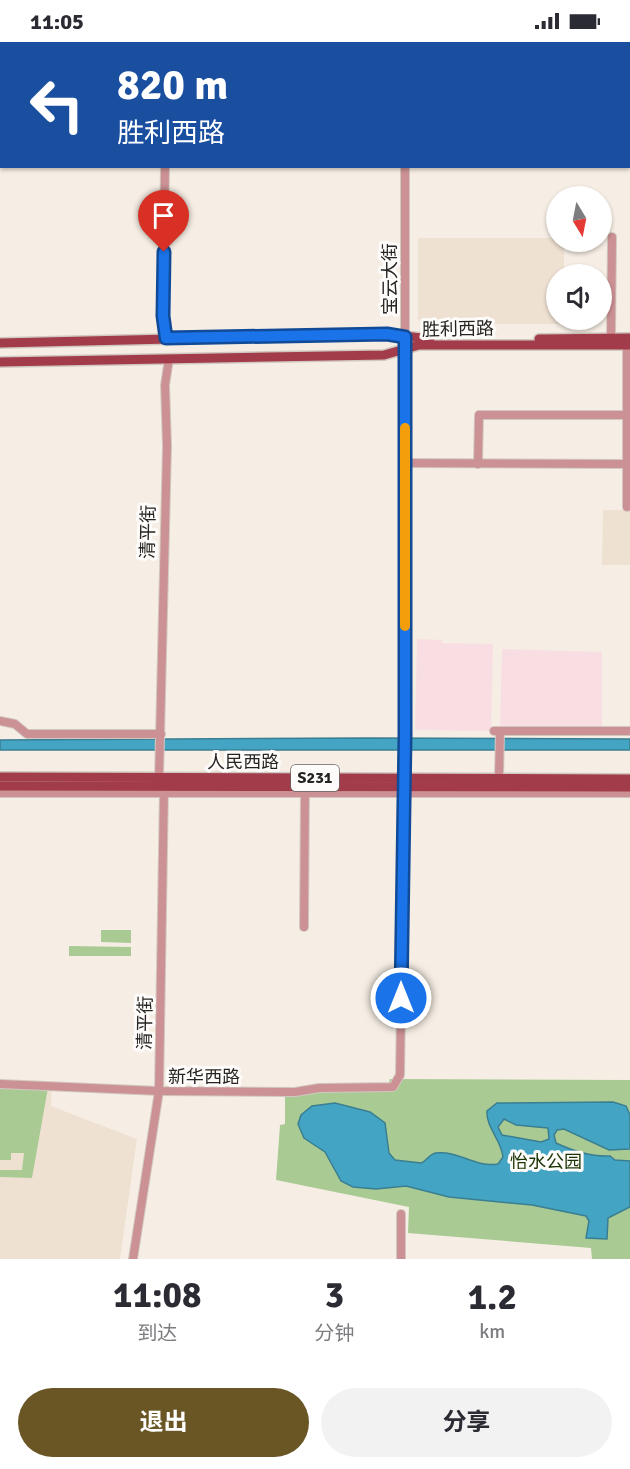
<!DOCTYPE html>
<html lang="zh">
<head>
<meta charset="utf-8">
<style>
	:root { --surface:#fff; --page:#f2f2f3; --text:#2b2b33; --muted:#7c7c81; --accent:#6a5624 }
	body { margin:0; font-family:Signika,"Noto Sans SC",sans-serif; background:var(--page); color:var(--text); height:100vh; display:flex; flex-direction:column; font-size:22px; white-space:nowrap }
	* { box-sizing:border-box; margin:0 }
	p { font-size:20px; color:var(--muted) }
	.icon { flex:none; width:33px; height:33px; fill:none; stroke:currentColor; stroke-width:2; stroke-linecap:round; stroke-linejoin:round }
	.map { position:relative; height:1217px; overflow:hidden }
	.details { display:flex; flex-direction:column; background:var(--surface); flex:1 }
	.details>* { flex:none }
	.guide { position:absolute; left:0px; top:0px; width:630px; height:126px; box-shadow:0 2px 4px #0004; background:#1a4fa0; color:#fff; overflow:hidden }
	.needle { width:39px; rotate:170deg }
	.controls { position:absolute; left:546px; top:144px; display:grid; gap:12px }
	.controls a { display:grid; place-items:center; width:66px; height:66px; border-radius:50%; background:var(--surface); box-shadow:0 2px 4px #0004; font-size:30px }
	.pin { position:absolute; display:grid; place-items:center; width:51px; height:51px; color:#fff; margin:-62px -26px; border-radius:50% 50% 50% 0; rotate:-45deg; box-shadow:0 0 6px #0007 }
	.pin .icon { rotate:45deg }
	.me { position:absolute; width:66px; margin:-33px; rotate:0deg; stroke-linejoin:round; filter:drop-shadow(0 0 4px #0008) }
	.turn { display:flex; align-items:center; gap:21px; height:126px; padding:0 18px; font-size:27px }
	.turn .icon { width:78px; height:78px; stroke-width:2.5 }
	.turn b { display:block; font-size:42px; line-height:51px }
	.eta { display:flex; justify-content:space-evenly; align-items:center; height:102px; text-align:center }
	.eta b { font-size:36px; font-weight:700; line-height:42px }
	.action { display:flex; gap:12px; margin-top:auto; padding:12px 18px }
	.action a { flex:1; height:69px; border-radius:36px; background:var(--accent); color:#fff; font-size:24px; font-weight:700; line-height:69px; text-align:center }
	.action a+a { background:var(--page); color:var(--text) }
	.status { display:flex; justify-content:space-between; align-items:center; height:42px; padding:0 30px; background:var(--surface); direction:ltr }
	.status svg { height:16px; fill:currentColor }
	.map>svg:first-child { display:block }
	.commercial { fill:#f8dee3 }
	.built { fill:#efe1d2 }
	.green { fill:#a9ca93 }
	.water { fill:#43a5c3; stroke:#3a7e92; stroke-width:1.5; fill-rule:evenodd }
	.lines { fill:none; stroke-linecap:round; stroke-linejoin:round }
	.minor-casing { stroke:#d1c9c1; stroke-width:10 }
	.major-casing { stroke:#d1c9c1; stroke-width:12 }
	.minor { stroke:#cc9194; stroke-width:8 }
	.major { stroke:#a23c4a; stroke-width:9 }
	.route-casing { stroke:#114b97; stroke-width:15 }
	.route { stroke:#1a73e8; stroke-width:10 }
	.slow { stroke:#f59e0b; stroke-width:10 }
	.labels { text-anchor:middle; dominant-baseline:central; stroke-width:6; stroke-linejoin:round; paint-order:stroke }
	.shield { fill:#fefcfa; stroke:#676461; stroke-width:1.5 }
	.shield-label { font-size:16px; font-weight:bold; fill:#262320 }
	.street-label { font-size:18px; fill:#262320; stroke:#fefcfa }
	.park-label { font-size:18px; fill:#1a3303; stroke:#fefcfa }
</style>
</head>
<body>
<div class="status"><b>11:05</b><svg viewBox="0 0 49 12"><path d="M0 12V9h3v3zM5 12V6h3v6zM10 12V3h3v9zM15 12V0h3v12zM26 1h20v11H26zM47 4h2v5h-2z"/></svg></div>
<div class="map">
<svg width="630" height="1217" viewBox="0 0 630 1217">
	<rect width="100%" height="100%" fill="#f6eee4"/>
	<g class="commercial">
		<path d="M417 597 442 598V601L493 602 491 689 415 688Z"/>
		<path d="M502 607 602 610V686L500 684Z"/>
	</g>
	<g class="built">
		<path d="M418 196H556V200H564V232H556V278H564V282H421L418 277Z"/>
		<path d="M630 436V523H602L603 468H630Z"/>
		<path d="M0 1039 52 1040 51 1064 137 1097 120 1217H0Z"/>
	</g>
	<g class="green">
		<path d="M101 888H131V901L101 900Z"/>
		<path d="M69 904 131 905V914H69Z"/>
		<path d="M390 1037 630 1038V1217H592L591 1206 408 1191 409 1165 276 1138 280 1083 285 1082V1048L386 1049Z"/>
		<path d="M0 1039 49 1040 32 1136 0 1135V1128H22L24 1111H11V1118H0Z"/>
	</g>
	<g class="water">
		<path d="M367 696 630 697V708H0V698Z"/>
		<path d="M613 1060 626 1064 630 1073V1107L609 1108 564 1087 557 1088 554 1093 556 1101C573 1109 592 1115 610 1114L615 1118 630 1119V1165L608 1176 607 1197 586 1196 589 1179 586 1174 532 1163 449 1155 406 1144 376 1147 353 1145 341 1139 325 1110 304 1096 298 1082 301 1073 312 1064 335 1061 370 1070 385 1081 389 1111 395 1118 421 1121C427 1119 429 1112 436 1111 458 1108 475 1126 498 1122L503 1115C501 1097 486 1086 487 1069L497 1061ZM504 1077 516 1083 548 1086 549 1097 541 1100 502 1093 498 1085Z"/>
	</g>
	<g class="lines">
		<g class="minor-casing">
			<g id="minor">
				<path d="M168 2V0"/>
				<path d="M405 2V0"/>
				<path d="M165 124 163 274 166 296"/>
				<path d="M611 297 612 195"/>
				<path d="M405 421 627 422"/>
				<path d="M478 422 479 373H630"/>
				<path d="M627 465V303"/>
				<path d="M0 679 15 682 27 692H161"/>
				<path d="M494 689H630"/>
				<path d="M159 736 167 404 165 343 169 317"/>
				<path d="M499 736 500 689"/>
				<path d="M0 751H630"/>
				<path d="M304 885 305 746"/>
				<path d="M0 1042 159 1049 295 1050 319 1046 393 1045 400 1033 405 694V124"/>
				<path d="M133 1217 159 1049 164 747"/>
				<path d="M401 1217V1172"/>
			</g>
		</g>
		<g class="major-casing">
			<g id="major">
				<path d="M539 297 630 296"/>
				<path d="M0 301 387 292 430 297"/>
				<path d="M0 320 384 313 419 303H630"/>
				<path d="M0 735 630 737"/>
				<path d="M0 744 630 745"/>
			</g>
		</g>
		<use href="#minor" class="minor"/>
		<use href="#major" class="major"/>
	</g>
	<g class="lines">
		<g class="route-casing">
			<path id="route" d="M164 210 163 274 166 296 387 292 405 295V694L401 956"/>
		</g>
		<use href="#route" class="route"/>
		<path class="slow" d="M405 386V584"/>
	</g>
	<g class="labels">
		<rect class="shield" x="291" y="723" width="48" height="26" rx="4.5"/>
		<g class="shield-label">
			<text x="315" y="736">S231</text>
		</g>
		<g class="street-label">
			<text transform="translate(390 237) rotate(-90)">宝云大街</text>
			<text transform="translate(458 287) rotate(-1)">胜利西路</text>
			<text transform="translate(148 490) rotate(-89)">清平街</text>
			<text x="243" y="720">人民西路</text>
			<text transform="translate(145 981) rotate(-89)">清平街</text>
			<text x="204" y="1035">新华西路</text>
		</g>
		<g class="park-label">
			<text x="546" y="1120">怡水公园</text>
		</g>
	</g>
</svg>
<div class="controls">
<a><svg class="needle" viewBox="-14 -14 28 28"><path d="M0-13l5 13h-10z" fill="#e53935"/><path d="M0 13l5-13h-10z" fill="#7c7c81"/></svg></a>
<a><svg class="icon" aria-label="sound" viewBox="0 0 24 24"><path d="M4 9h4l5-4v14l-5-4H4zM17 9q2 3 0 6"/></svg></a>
</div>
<div class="pin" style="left:164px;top:210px;background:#d93025"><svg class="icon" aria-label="arrive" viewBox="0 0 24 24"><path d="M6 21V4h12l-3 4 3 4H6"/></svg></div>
<svg class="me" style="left:401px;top:956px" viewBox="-20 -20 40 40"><circle r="17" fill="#1a73e8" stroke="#fff" stroke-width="3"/><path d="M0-11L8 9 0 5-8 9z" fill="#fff"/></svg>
<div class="guide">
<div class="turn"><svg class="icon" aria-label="left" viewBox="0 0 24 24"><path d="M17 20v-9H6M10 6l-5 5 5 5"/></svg><div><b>820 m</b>胜利西路</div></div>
</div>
</div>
<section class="details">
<div class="eta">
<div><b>11:08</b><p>到达</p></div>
<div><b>3</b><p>分钟</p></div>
<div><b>1.2</b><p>km</p></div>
</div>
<div class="action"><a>退出</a><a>分享</a></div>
</section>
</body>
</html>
